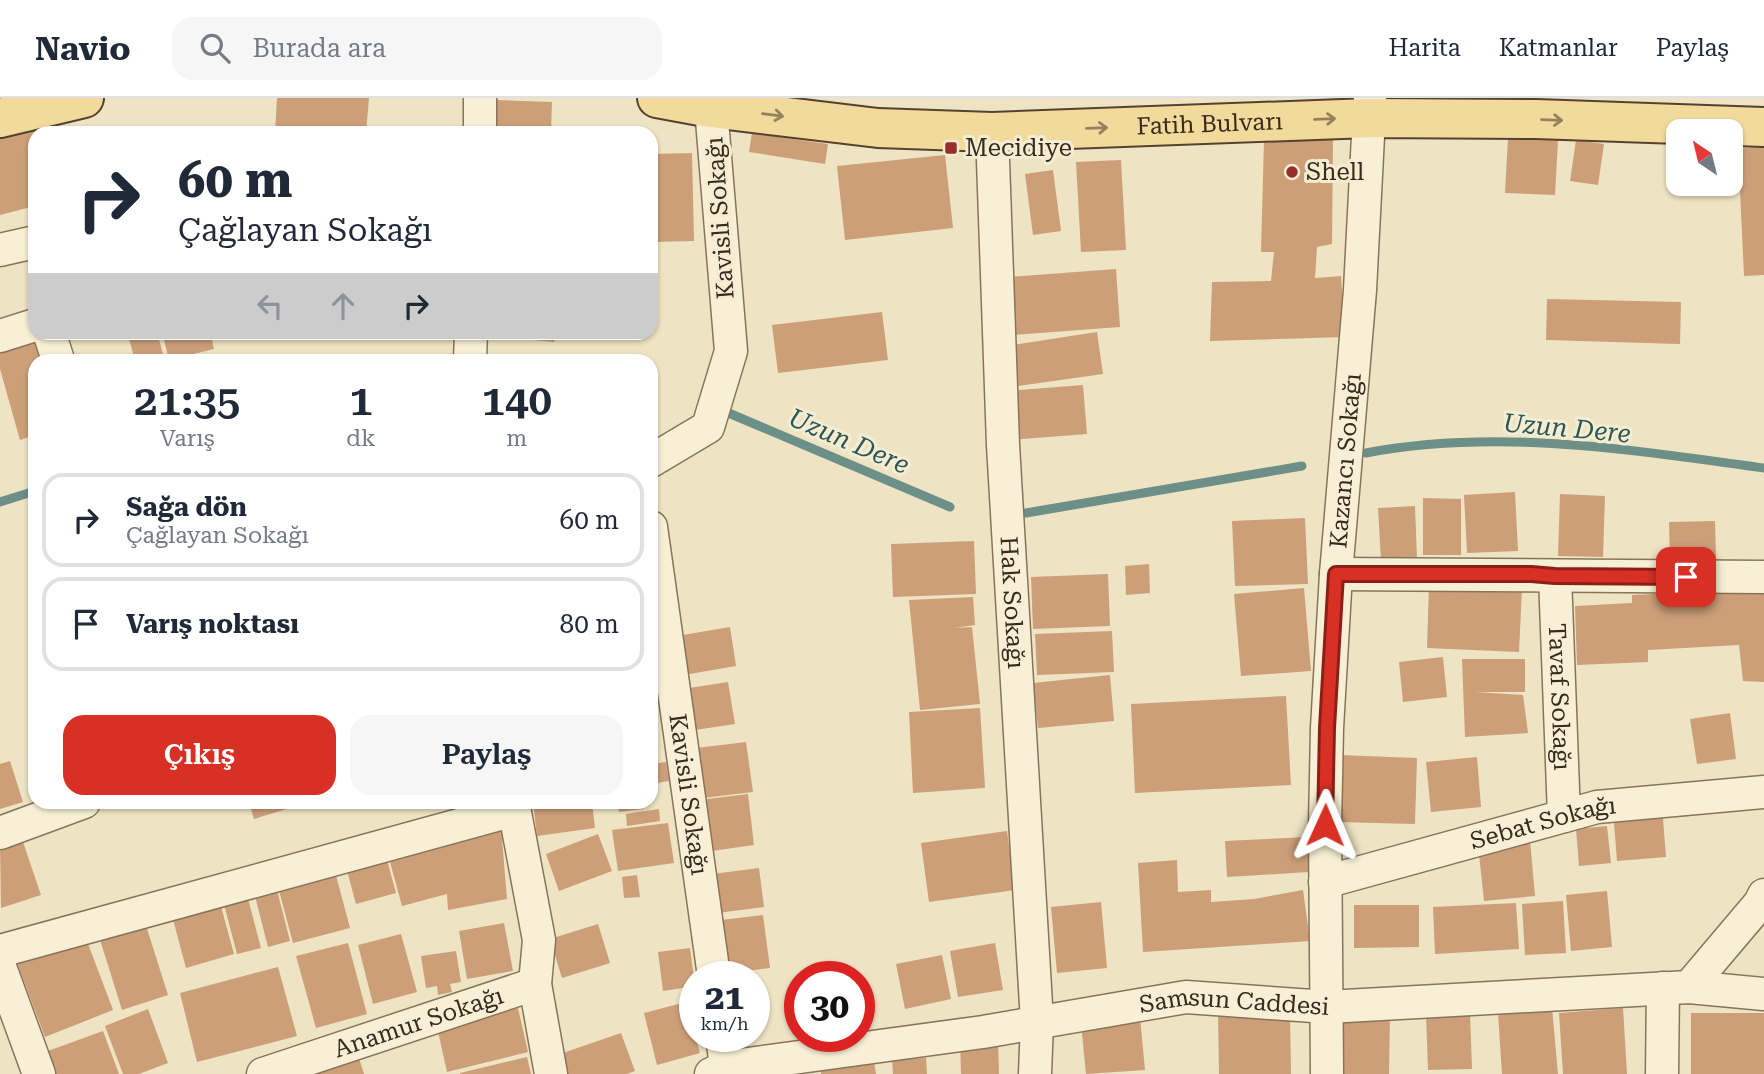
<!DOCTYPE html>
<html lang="tr">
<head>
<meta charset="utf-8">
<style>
	:root { --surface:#fff; --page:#f6f6f7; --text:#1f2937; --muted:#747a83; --line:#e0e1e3; --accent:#d93025 }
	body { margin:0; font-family:"Roboto Serif",serif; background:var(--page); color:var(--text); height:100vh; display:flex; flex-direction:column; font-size:26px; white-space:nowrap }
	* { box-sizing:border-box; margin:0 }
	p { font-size:23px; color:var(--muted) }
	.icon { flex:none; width:38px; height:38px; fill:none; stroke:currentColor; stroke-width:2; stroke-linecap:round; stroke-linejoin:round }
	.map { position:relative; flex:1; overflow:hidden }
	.side { position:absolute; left:28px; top:256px; width:630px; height:455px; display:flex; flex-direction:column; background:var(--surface); border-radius:21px; box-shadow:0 2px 5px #0004 }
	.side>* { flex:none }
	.guide { position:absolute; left:28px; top:28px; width:630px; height:214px; border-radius:21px; box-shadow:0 2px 5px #0004; background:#fff; color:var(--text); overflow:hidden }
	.needle { width:46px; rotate:325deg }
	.buttons { position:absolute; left:1666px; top:21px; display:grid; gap:14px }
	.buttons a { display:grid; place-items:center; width:77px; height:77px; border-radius:14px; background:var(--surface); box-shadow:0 2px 5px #0004; font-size:35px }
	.speed { position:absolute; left:679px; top:863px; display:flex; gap:14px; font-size:35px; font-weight:700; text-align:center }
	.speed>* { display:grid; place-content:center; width:91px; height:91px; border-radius:50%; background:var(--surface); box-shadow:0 2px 5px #0004; line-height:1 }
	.speed small { font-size:18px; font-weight:400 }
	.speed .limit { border:10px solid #d22; background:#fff; color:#111 }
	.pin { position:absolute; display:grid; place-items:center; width:60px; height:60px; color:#fff; margin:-30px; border-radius:14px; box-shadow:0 4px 10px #0006 }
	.me { position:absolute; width:77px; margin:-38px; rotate:1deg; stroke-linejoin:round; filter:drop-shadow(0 0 5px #0008) }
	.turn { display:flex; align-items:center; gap:24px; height:147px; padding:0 35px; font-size:32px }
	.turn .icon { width:91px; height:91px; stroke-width:2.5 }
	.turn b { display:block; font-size:49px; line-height:60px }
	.lanes { display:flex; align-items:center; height:66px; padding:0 35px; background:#0003; justify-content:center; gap:35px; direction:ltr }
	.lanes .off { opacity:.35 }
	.eta { display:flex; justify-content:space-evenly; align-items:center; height:119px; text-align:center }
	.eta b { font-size:42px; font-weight:600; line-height:49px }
	.cta { display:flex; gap:14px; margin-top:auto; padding:14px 35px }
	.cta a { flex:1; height:80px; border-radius:21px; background:var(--accent); color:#fff; font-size:28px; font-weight:600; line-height:80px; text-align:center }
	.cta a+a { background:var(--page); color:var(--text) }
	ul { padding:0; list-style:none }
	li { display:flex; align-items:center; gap:21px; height:94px; margin:0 14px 10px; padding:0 21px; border:4px solid var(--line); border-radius:21px }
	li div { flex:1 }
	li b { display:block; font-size:26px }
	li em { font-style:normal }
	header { display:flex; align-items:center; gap:42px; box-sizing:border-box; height:98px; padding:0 35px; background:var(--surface); border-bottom:2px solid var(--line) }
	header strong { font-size:33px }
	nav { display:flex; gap:38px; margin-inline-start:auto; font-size:24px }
	.search { width:490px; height:63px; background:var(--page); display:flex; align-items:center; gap:18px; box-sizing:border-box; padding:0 24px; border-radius:21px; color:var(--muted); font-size:26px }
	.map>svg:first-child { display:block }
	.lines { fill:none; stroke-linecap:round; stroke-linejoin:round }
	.stream { stroke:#6c8f87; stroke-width:9 }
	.building { fill:#cc9f79 }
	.minor-casing { stroke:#88745a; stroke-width:35 }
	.major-casing { stroke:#55422e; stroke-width:42 }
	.minor { stroke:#f8f0d6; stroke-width:32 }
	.major { stroke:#f1da9b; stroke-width:38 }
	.oneway { stroke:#94825c }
	.route-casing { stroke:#8d1f18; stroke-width:18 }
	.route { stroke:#d93025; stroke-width:12 }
	.poi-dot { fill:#962e2a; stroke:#f5edd2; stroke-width:2.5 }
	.labels { text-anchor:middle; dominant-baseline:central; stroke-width:6; stroke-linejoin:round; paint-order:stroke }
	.street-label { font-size:24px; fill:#382b1e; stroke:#f5edd2 }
	.poi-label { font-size:24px; fill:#382b1e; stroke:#f5edd2; text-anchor:start }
	.water-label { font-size:26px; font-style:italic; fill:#2d5756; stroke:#f5edd2 }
</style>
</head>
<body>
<header>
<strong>Navio</strong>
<div class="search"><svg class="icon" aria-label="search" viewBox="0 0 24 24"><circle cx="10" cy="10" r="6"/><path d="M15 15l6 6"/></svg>Burada ara</div>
<nav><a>Harita</a><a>Katmanlar</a><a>Paylaş</a></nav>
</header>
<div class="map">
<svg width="1764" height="976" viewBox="0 0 1764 976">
	<rect width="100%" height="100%" fill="#eee3c3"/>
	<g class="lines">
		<g class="stream">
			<path d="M731 316 950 409"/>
			<path d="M1366 355C1497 330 1633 352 1764 370"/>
			<path d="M0 404 35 393"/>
			<path d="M1026 415 1302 368"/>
		</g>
	</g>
	<g class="building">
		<path d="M277 0H369L366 35H275Z"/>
		<path d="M497 2 552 4 551 35H496Z"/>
		<path d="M37 20 41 35H35V108L0 117V30Z"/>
		<path d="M752 35 828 46 825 66 749 54Z"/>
		<path d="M1508 40 1558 42 1555 97 1505 95Z"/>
		<path d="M1333 41 1332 146 1317 149 1315 180 1341 178 1345 239 1210 243 1212 184 1271 183 1274 154H1261L1264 42Z"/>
		<path d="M1576 42 1604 46 1598 87 1570 83Z"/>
		<path d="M1764 49V177L1744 178 1738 50Z"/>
		<path d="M692 55 694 143 651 144V56Z"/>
		<path d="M945 57 953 130 845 142 837 68Z"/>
		<path d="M1121 62 1126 152 1081 154 1076 64Z"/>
		<path d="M1053 72 1061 133 1033 137 1025 76Z"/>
		<path d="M1116 171 1120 229 1013 237 1008 179Z"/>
		<path d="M1547 201 1681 204 1680 246 1546 242Z"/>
		<path d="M882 214 888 262 778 275 772 227Z"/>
		<path d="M127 234H157L163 256 135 262Z"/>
		<path d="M162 234H210L214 251 169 262Z"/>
		<path d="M494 234H555L554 244 493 238Z"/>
		<path d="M1097 234 1103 276 1018 288 1012 247Z"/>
		<path d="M43 242 49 262H35V337L20 342 0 271V254Z"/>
		<path d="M1083 287 1087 336 1011 342 1007 293Z"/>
		<path d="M1515 394 1518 453 1467 455 1464 397Z"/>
		<path d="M1560 396 1605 398 1603 459 1558 458Z"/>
		<path d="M1423 400 1461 401V457H1423Z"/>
		<path d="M1415 408 1417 461 1381 463 1378 410Z"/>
		<path d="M1305 420 1308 486 1235 488 1232 423Z"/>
		<path d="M1715 423 1716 461 1670 462 1669 424Z"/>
		<path d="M974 443 976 496 893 499 891 446Z"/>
		<path d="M1149 466 1150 495 1126 497 1125 468Z"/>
		<path d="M1108 476 1110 528 1033 531 1031 479Z"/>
		<path d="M1429 486 1522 490 1519 554 1427 550Z"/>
		<path d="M1304 490 1311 573 1241 578 1234 496Z"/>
		<path d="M1764 491V584L1743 583 1739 547 1648 552V564L1577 567 1575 508 1632 505V497Z"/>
		<path d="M973 499 975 527 955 530 972 529 980 606 920 612 909 502Z"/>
		<path d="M730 529 736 568 678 578 671 539Z"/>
		<path d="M1112 533 1114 574 1037 577 1035 536Z"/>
		<path d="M1443 559 1447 599 1403 604 1399 564Z"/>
		<path d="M1462 561H1525V594H1475L1523 597 1528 635 1465 639Z"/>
		<path d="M1110 577 1114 623 1038 630 1033 585Z"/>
		<path d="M728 584 735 626 682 634 676 592Z"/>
		<path d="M1286 598 1291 687 1135 695 1131 606Z"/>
		<path d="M980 610 985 690 913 695 909 614Z"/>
		<path d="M1730 615 1736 661 1697 666 1690 621Z"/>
		<path d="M746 644 753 694 694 701 688 651Z"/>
		<path d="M1339 657 1417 660 1415 726 1337 724Z"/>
		<path d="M1477 659 1481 709 1431 714 1426 664Z"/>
		<path d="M10 663 23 704 0 711V666Z"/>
		<path d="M666 664 669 683 651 686V666Z"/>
		<path d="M748 696 754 747 698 755 691 703Z"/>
		<path d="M249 704H291L293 709 254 721Z"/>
		<path d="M533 704H592L595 730 537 738Z"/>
		<path d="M617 704H642L643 711 619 714Z"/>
		<path d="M1662 708 1666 759 1617 763 1613 712Z"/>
		<path d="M659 711 660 723 627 728 626 716Z"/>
		<path d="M668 725 674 765 618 773 612 732Z"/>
		<path d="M1607 728 1611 765 1579 768 1576 731Z"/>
		<path d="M501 729 507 801 448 812 447 796 402 808 387 753Z"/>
		<path d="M1007 733 1015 792 929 804 921 745Z"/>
		<path d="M598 736 612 773 559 793 546 756Z"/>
		<path d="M21 738 41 797 1 810 0 744Z"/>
		<path d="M1307 739 1309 774 1227 779 1225 743Z"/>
		<path d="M1530 742 1535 798 1484 803 1478 747Z"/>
		<path d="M386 758 396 795 356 806 346 769Z"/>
		<path d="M1177 762 1178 794 1211 792V804L1254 801 1303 792 1310 843 1143 854 1138 765Z"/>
		<path d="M334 770 350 830 293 845 277 785Z"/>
		<path d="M759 770 764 809 710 816 705 777Z"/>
		<path d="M637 777 640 799 624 800 622 779Z"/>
		<path d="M276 788 290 843 268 849 254 794Z"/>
		<path d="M246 793 261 850 237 856 222 799Z"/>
		<path d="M1607 793 1612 849 1571 853 1566 797Z"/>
		<path d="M219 801 234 856 186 870 171 814Z"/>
		<path d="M1563 803 1566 855 1525 857 1522 806Z"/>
		<path d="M1101 804 1107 870 1057 875 1051 809Z"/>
		<path d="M1516 805 1519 851 1435 856 1433 809Z"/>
		<path d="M1354 807H1419V849L1354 850Z"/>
		<path d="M763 817 770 870 721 876 713 823Z"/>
		<path d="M143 818 168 897 122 912 97 832Z"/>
		<path d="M504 825 513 873 467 881 459 833Z"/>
		<path d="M598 826 610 865 562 880 550 841Z"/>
		<path d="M84 835 113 912 45 939 16 862Z"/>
		<path d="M401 836 417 894 373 906 358 847Z"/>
		<path d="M348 845 367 916 316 930 296 858Z"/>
		<path d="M995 845 1003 892 958 899 950 853Z"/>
		<path d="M690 850 695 888 663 893 658 854Z"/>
		<path d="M456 853 461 884 450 886 452 894 438 897 437 888 426 890 421 858Z"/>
		<path d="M942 857 951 901 905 911 896 866Z"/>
		<path d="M278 869 297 938 197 964 180 895Z"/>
		<path d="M686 904 700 955 657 967 644 915Z"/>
		<path d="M518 910 528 954 447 974 437 929Z"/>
		<path d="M1552 910 1558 976H1502L1498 915Z"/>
		<path d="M1623 910 1627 976H1563L1559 915Z"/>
		<path d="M148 911 168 965 139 976H123L105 928Z"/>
		<path d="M1290 913 1291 976H1219L1218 914Z"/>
		<path d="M1470 914 1472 971 1428 972 1426 916Z"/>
		<rect x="1691" y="915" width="73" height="61"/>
		<path d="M1337 916 1390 917 1389 976H1336Z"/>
		<path d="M1140 919 1145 972 1086 976 1081 925Z"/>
		<path d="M103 933 119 976H53L45 954Z"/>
		<path d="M621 935 635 973 627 976H567L560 956Z"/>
		<path d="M998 940 999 976H961L960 941Z"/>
		<path d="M358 957 364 976H311Z"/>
		<path d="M873 958 876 976H821L820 968Z"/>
		<path d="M527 959 531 976H460V975Z"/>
		<path d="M926 960 927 976H893L892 961Z"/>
	</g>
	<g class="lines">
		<g class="minor-casing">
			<g id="minor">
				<path id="s1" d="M992 34 1003 347 1037 924 1035 976"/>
				<path d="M480 35V0"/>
				<path d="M0 152 35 144"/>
				<path d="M49 234 58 262"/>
				<path d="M0 238 35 227"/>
				<path d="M470 262 471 234"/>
				<path d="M651 363 708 329 731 253 711 10"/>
				<path id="s2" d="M651 429 714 878"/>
				<path d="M1336 476 1764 479"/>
				<path id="s3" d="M1555 478 1564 718"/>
				<path d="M513 704 539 842 535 886 551 976"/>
				<path d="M0 735 84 704"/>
				<path id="s4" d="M1325 784 1597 709 1764 694"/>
				<path d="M0 853 514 712"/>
				<path d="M0 869 39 976"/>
				<path d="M1689 889 1760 805 1764 797"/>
				<path d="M722 938 726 969"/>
				<path id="s5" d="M263 976 535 886"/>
				<path id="s6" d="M711 976 726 969 983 934 1186 899 1327 909 1689 889 1764 896"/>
				<path id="s7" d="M1327 976 1325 727 1327 630 1336 476 1360 192 1370 0"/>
				<path d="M1662 976 1663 890"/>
			</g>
		</g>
		<g class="major-casing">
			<g id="major">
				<path id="s8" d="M657 0 711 10 878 30 992 34 1369 20 1536 21 1764 29"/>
				<path d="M0 20 84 0"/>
			</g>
		</g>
		<use href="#minor" class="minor"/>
		<use href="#major" class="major"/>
	</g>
	<defs><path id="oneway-shaft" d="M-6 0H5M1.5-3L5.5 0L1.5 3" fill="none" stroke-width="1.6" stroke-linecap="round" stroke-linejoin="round" transform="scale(1.75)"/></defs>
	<g class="oneway">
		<use href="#oneway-shaft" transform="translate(773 17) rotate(7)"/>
		<use href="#oneway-shaft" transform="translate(1325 21) rotate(-2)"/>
		<use href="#oneway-shaft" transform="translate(1552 22) rotate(2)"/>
		<use href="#oneway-shaft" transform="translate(1097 30) rotate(-2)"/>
	</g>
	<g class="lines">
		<g class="route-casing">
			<path id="route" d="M1325 727 1327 630 1336 476H1531L1555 478 1686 479"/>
		</g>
		<use href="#route" class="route"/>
	</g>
	<g class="poi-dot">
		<rect x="944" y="43" width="14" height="14" rx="3.5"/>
		<circle cx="1292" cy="74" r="7"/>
	</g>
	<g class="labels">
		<g class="street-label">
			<text stroke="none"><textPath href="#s8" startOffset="555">Fatih Bulvarı</textPath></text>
			<text transform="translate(720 120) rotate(-94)">Kavisli Sokağı</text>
			<text stroke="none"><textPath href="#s7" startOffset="614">Kazancı Sokağı</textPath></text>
			<text stroke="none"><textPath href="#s1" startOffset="471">Hak Sokağı</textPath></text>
			<text stroke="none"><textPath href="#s3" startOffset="121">Tavaf Sokağı</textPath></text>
			<text stroke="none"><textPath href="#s2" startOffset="270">Kavisli Sokağı</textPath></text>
			<text stroke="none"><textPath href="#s4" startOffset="226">Sebat Sokağı</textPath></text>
			<text stroke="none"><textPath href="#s6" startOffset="530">Samsun Caddesi</textPath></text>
			<text stroke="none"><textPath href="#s5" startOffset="164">Anamur Sokağı</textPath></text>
		</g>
		<g class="poi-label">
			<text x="965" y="50">Mecidiye</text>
			<text x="1306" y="74">Shell</text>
		</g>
		<g class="water-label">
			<text transform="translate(1567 330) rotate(5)">Uzun Dere</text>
			<text transform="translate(849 343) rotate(23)">Uzun Dere</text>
		</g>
	</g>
</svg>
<div class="buttons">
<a><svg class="needle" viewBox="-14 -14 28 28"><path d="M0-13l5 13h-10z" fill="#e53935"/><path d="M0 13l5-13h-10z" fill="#747a83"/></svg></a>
</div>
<div class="speed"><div>21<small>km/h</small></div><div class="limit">30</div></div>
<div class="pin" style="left:1686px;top:479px;background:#d93025"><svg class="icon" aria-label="arrive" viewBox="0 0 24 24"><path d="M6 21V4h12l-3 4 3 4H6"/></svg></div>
<svg class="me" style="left:1325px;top:727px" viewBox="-20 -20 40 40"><path d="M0-17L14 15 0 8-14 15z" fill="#d93025" stroke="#fff" stroke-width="4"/></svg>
<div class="guide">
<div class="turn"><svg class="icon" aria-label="right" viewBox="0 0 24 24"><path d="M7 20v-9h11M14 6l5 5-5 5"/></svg><div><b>60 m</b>Çağlayan Sokağı</div></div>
<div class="lanes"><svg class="icon off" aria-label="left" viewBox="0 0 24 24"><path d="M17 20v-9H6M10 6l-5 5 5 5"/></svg><svg class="icon off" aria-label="ahead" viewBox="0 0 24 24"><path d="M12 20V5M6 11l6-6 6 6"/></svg><svg class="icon" aria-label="right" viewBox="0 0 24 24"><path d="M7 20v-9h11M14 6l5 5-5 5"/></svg></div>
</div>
<section class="side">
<div class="eta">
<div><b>21:35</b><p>Varış</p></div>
<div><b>1</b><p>dk</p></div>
<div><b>140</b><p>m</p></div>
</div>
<ul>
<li><svg class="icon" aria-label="right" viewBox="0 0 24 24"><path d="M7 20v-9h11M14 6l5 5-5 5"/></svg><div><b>Sağa dön</b><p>Çağlayan Sokağı</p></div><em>60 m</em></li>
<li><svg class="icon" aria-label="arrive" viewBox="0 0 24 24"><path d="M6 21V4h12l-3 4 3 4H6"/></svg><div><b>Varış noktası</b></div><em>80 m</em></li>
</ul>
<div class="cta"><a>Çıkış</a><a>Paylaş</a></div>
</section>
</div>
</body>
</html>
